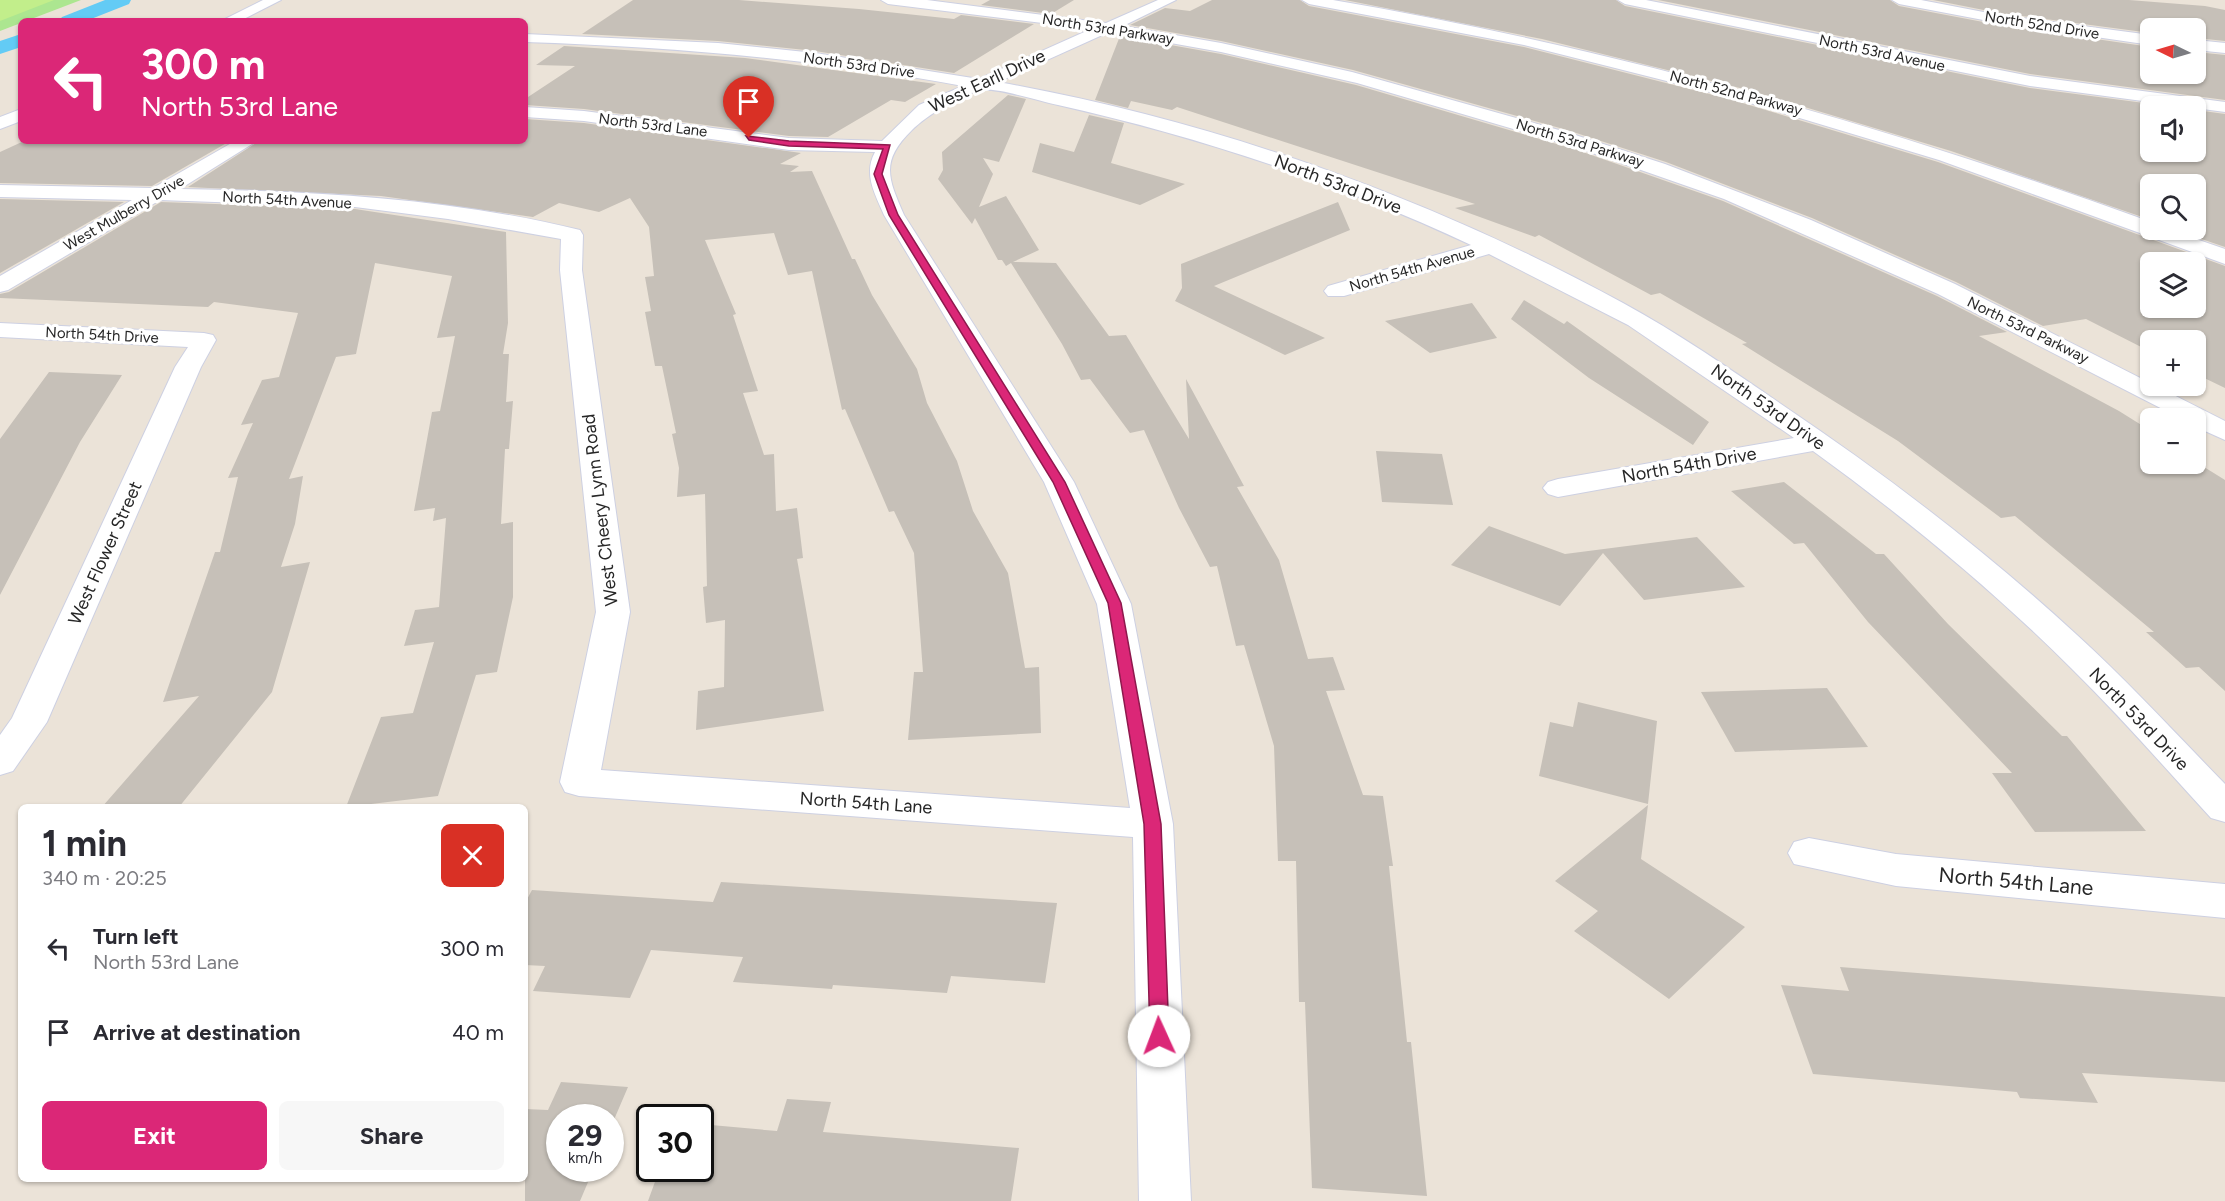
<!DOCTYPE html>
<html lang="en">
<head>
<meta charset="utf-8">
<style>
	:root { --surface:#fff; --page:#f7f7f7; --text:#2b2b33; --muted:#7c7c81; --accent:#db2777 }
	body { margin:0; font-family:Figtree,sans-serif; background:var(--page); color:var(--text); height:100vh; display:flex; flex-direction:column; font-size:22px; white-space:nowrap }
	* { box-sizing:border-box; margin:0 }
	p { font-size:20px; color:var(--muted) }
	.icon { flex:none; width:33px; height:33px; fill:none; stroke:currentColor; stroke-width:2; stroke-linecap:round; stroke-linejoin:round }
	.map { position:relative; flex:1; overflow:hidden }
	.sheet { position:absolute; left:18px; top:804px; width:510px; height:378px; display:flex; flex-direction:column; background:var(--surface); border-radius:9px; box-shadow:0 2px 4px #0004 }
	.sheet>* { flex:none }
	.banner { position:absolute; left:18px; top:18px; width:510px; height:126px; border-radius:9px; box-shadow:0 2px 4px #0004; background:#db2777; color:#fff; overflow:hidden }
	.needle { width:39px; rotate:275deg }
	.tools { position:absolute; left:2140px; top:18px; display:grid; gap:12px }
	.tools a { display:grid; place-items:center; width:66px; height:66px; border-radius:9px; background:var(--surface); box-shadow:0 2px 4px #0004; font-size:30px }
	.speed { position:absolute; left:546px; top:1104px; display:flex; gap:12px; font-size:30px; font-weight:700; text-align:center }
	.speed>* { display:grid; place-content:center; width:78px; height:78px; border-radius:50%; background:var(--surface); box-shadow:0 2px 4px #0004; line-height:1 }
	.speed small { font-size:15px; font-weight:400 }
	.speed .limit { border:3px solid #111; border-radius:9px; background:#fff; color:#111 }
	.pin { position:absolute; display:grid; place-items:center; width:51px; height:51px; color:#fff; margin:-62px -26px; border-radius:50% 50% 50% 0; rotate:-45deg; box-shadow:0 0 6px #0007 }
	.pin .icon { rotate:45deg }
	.me { position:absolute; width:66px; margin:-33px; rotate:358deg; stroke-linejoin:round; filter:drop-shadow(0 0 4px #0008) }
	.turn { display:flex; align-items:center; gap:21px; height:126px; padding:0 24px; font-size:27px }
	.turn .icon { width:78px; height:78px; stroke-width:2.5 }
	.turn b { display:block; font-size:42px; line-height:51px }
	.round { display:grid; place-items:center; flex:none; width:63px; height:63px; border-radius:9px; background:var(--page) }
	.headline { display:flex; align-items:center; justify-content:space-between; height:102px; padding:0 24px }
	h1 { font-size:36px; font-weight:700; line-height:45px }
	.action { display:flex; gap:12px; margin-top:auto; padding:12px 24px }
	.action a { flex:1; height:69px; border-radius:9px; background:var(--accent); color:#fff; font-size:24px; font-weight:700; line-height:69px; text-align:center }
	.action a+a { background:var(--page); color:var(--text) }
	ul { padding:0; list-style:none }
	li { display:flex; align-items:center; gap:18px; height:84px; padding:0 24px }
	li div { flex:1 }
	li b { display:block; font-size:22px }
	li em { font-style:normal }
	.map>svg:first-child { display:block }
	.green { fill:#ace690 }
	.pitch { fill:#c2ee8b }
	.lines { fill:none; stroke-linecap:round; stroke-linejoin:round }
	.canal { fill:#63cbf5; fill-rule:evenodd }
	.building { fill:#c6c0b8; fill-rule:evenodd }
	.minor-casing { stroke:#cdd0e2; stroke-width:2 }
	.tertiary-casing { stroke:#cdd0e2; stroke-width:2 }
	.minor { fill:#fff; fill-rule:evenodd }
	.tertiary { fill:#fff; fill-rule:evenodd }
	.route { fill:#db2777; stroke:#8e194d; stroke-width:1.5 }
	.labels { text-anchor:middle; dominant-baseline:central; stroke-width:6; stroke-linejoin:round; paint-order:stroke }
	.far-street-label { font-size:15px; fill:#272727; stroke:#fff }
	.street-label { font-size:18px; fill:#272727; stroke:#fff }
	.near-street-label { font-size:21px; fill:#272727; stroke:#fff }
</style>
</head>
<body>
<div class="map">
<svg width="2225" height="1201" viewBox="0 0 2225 1201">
	<rect width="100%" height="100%" fill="#ebe3d8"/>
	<path class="green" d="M0 0H81L0 31Z"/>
	<path class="pitch" d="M0 0H54L0 21Z"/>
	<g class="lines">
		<g class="canal">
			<path d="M105 0H131L129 4 86 21H59L62 17Z"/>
			<path d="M21 34V47L0 54V41Z"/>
		</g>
	</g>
	<g class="building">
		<path d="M633 0H739L859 9 954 19 961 15 1034 24 954 73 815 51 718 41 582 34Z"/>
		<path d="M990 0H1074L1051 14 981 5Z"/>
		<path d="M1212 0H1300L1309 6 1524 47 1729 99 1938 162 2225 266V388L2196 374V340H2151V352L2086 319 2043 326 1956 282 1812 218 1666 162 1567 130 1353 70 1221 41 1130 25 1165 8 1190 11ZM2151 262H2196V308H2151Z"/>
		<path d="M1345 0H1616L1625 6 2030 88 2167 106H2151V152H2196V110L2225 114V247L2175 230H2196V184H2151V220L1951 151 1748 90 1542 39Z"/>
		<path d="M1658 0H1890L1899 6 1999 25 2151 47V74H2196V52L2225 55V100L2030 74Z"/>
		<path d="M1933 0H2129L2205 6 2225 10V41L2196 38V28H2151V33L1999 13Z"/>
		<path d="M1120 36 1221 54 1356 85 1577 150 1723 201 1937 296 2007 332 1979 336 2119 411 2151 431V464L2196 462 2225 480V691L2199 667 2186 668 2146 632H2154L2015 516 2001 518 1898 441 1742 344 1747 343 1660 293 1651 295 1539 235 1535 237 1455 208 1475 204 1177 107 1172 110 1131 101 1128 108 1095 100Z"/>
		<path d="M564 46 745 58 936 84 905 102 891 100 828 137 789 136 584 109 525 105V99L575 66 536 65Z"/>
		<path d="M1008 95 1026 99 999 162 983 158 993 174 979 207 1006 196 1039 250 1013 262 1056 263 1109 336 1126 335 1189 439 1186 379 1244 486 1237 487 1279 560 1308 659 1333 657 1345 690 1326 691 1363 795 1383 796 1393 866H1389L1407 1042H1411L1427 1196 1312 1188 1305 1002H1299L1296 861H1278L1274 746 1244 645 1236 646 1217 566 1210 567 1179 508 1144 430 1130 433 1090 379 1081 380 1062 344 1011 263 1006 266 1002 260H998L975 218 972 224 938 179 943 170 942 152Z"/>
		<path d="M1089 115 1124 123 1111 163 1185 184 1140 205 1032 172 1040 143 1074 152Z"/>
		<path d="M525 119 584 123 801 153 780 164 799 166 790 172 812 171 852 259H855L872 295 917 369 927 403 957 461 973 511 1008 573 1025 668 1039 667 1041 733 908 740 914 672H923L914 553 894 511 889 512 845 409 842 410 812 271 788 275 774 233 705 240 736 314 733 315 758 391 743 393 764 455 774 454 776 511 797 508 803 558 797 559 824 711 696 730 698 691 724 687 725 620 706 623 703 587 707 586 705 494 677 497 679 468 672 434 676 433 662 366H655L645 312 651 311 645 277 654 276 649 227 630 198 599 212 559 203 533 217 381 196 188 187 259 141H525Z"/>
		<path d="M24 141H230L152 186 0 183V152Z"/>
		<path d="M0 199 124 202 0 273Z"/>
		<path d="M161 202 355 209 506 232 508 323 503 354H509L506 402 513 401 509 449H505L501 524 513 522V597L497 672 476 675 438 796 346 807 381 717 413 713 434 642 404 646 415 610 439 607 446 518 433 521 435 508 414 511 432 412 440 411 455 336 437 338 452 276 375 263 356 354 336 357 289 479 303 476 295 524 281 567 310 562 272 692 179 807H102L199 696 163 702 215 552H220L238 477 228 478 253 423 241 425 262 380 279 377 298 313 214 302 208 307 0 298V294L9 292Z"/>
		<path d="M1338 202 1350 230 1214 286 1325 338 1285 355 1175 301 1182 288 1181 264Z"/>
		<path d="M1524 300 1564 324 1567 321 1709 422 1693 445 1589 378 1511 319Z"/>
		<path d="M1472 303 1497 338 1430 353 1385 321Z"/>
		<path d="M49 372 122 375 80 442 0 595V439Z"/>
		<path d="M1376 451 1442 454 1453 505 1382 502Z"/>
		<path d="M1784 482 1876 554H1884L1948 624 2062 736H2067L2146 831 2035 832 1992 773H2012L1868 622 1804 543 1794 544 1731 491Z"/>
		<path d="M1489 526 1565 554 1697 537 1745 587 1644 600 1603 553 1560 606 1451 565Z"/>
		<path d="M1827 688 1868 747 1735 752 1701 692Z"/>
		<path d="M1578 702 1657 721 1648 804 1539 776 1550 722 1573 727Z"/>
		<path d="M1648 805 1641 859 1745 927 1669 999 1574 931 1598 911 1555 881Z"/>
		<path d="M721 882 1057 903 1045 983 951 976 947 993 833 985 832 989 733 982 743 957 651 950 630 998 533 991 545 966 525 965V903L532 890 713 902Z"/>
		<path d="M1840 967 2225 997V1082L2082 1073 2098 1103 2020 1098 2017 1092 1813 1074 1781 985 1849 991Z"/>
		<path d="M561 1082 628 1087 610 1129V1118H560V1168H594L580 1201H525V1109L548 1110Z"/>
		<path d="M787 1099 831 1102 823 1132 1019 1148 1011 1201H648L660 1168H700V1124L777 1131Z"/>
	</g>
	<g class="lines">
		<g class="minor-casing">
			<g id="minor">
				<path d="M881 0H927L1106 23 1158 0H1176L1123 26 1221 43 1352 72 1566 132 1665 164 1811 220 1955 284 2225 421V440L2196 427V418H2180L1938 294 1724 199 1578 148 1357 83 1221 52 1109 32 998 82C1216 121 1429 197 1623 303 1678 333 1730 369 1781 404 1885 474 1985 550 2077 635 2129 682 2176 734 2225 784V822L2211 818C2165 768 2120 716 2071 668 1992 589 1904 517 1813 451L1558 497 1548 494 1543 488 1548 482 1558 479 1794 438 1628 325 1489 254 1344 296H1328L1324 291 1328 286 1471 245C1338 183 1201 137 1058 105 1042 102 996 87 982 90 963 93 926 116 912 130 880 161 888 178 904 215L1074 482 1131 604 1173 824 1191 1201H1139L1133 837 579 796 565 792 560 782 596 612 560 270 561 239 448 219 355 207 160 200 8 290 0 292V276L132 200 0 197V185L153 188 235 141H257L180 189C314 191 449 198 580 230L583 235 582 270 630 612 601 770 1130 808 1097 604 1044 482 884 215C875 194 863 174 875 152L789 150 584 121 525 117V107L584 111 789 138 882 141 919 105 963 86C818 59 672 47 525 42V34L718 43 815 53 979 79 1091 29 888 4Z"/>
				<path d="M1302 0H1333C1613 48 1884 125 2151 222V230H2170L2225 249V264L1939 160 1730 97 1524 45 1309 4Z"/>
				<path d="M1618 0H1646L2030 76 2225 102V112L2030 86 1625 4Z"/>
				<path d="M1892 0H1921L1999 15 2151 35V45L1999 23 1899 4Z"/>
				<path d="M2196 40 2225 43V53L2196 50Z"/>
				<path d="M0 323 204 333 213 335 216 340 201 367 47 722 13 771 0 775V735L12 718 175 367 188 347 0 337Z"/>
				<path d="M1809 838 1896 854 2225 884V918L1896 886 1794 864 1788 853 1794 842Z"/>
			</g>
		</g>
		<g class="tertiary-casing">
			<g id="tertiary">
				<path d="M263 0H281L240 21H221Z"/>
				<path d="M21 109V121L0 129V117Z"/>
			</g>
		</g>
		<use href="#minor" class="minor"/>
		<use href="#tertiary" class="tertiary"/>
	</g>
	<path class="route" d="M746 136 789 141 890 145 882 174 898 215 1065 482 1121 603 1161 824 1169 1036 1166 1042 1159 1044 1152 1042 1150 1036 1144 824 1108 603 1053 482 889 215 874 174 883 149 789 146 749 140Z"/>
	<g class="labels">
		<g class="far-street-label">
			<text transform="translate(2042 25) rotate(9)">North 52nd Drive</text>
			<text transform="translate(1108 29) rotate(9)">North 53rd Parkway</text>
			<text transform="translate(1882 53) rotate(12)">North 53rd Avenue</text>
			<text transform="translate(859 65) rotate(8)">North 53rd Drive</text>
			<text transform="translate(1736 93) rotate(15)">North 52nd Parkway</text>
			<text transform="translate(653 125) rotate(7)">North 53rd Lane</text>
			<text transform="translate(1580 143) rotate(17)">North 53rd Parkway</text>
			<text transform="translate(287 200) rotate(3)">North 54th Avenue</text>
			<text transform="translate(124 213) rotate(-30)">West Mulberry Drive</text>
			<text transform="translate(1412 269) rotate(-16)">North 54th Avenue</text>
			<text transform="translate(2028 330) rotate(26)">North 53rd Parkway</text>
			<text transform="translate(102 335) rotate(3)">North 54th Drive</text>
		</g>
		<g class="street-label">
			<text transform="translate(987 81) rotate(-25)">West Earll Drive</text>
			<text transform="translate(1338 184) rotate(21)">North 53rd Drive</text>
			<text transform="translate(1768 407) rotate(35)">North 53rd Drive</text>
			<text transform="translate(1689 465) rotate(-10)">North 54th Drive</text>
			<text transform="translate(600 510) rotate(-97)">West Cheery Lynn Road</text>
			<text transform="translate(105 553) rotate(-66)">West Flower Street</text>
			<text transform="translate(2139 719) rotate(46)">North 53rd Drive</text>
			<text transform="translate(866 803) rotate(4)">North 54th Lane</text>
		</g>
		<g class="near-street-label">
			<text transform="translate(2016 881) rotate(5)">North 54th Lane</text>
		</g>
	</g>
</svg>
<div class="tools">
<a><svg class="needle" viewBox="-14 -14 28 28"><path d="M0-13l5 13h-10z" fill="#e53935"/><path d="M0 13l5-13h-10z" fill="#7c7c81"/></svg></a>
<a><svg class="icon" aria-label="sound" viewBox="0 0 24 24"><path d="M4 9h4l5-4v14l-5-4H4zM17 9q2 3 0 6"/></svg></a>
<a><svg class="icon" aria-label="search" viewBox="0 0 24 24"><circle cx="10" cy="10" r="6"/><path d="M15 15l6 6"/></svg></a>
<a><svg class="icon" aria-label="layers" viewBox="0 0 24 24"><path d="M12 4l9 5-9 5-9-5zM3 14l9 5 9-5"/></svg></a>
<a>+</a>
<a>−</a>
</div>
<div class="speed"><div>29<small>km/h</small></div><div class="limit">30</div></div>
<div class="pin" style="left:749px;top:138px;background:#d93025"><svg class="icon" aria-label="arrive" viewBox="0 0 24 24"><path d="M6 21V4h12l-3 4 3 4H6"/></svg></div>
<svg class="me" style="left:1159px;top:1036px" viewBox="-20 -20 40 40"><circle r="19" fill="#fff"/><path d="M0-13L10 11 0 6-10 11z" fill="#db2777"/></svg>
<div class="banner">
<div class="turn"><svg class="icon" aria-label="left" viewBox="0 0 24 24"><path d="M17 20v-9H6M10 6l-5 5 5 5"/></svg><div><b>300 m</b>North 53rd Lane</div></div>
</div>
<section class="sheet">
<div class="headline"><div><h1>1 min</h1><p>340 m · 20:25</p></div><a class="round" style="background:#d93025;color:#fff"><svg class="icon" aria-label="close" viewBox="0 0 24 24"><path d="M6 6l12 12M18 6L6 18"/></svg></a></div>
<ul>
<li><svg class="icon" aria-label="left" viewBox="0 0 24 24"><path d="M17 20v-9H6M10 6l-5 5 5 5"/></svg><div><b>Turn left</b><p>North 53rd Lane</p></div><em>300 m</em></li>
<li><svg class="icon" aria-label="arrive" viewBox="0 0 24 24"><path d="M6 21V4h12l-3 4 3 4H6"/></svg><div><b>Arrive at destination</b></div><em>40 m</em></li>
</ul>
<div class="action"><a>Exit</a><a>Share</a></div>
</section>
</div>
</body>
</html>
